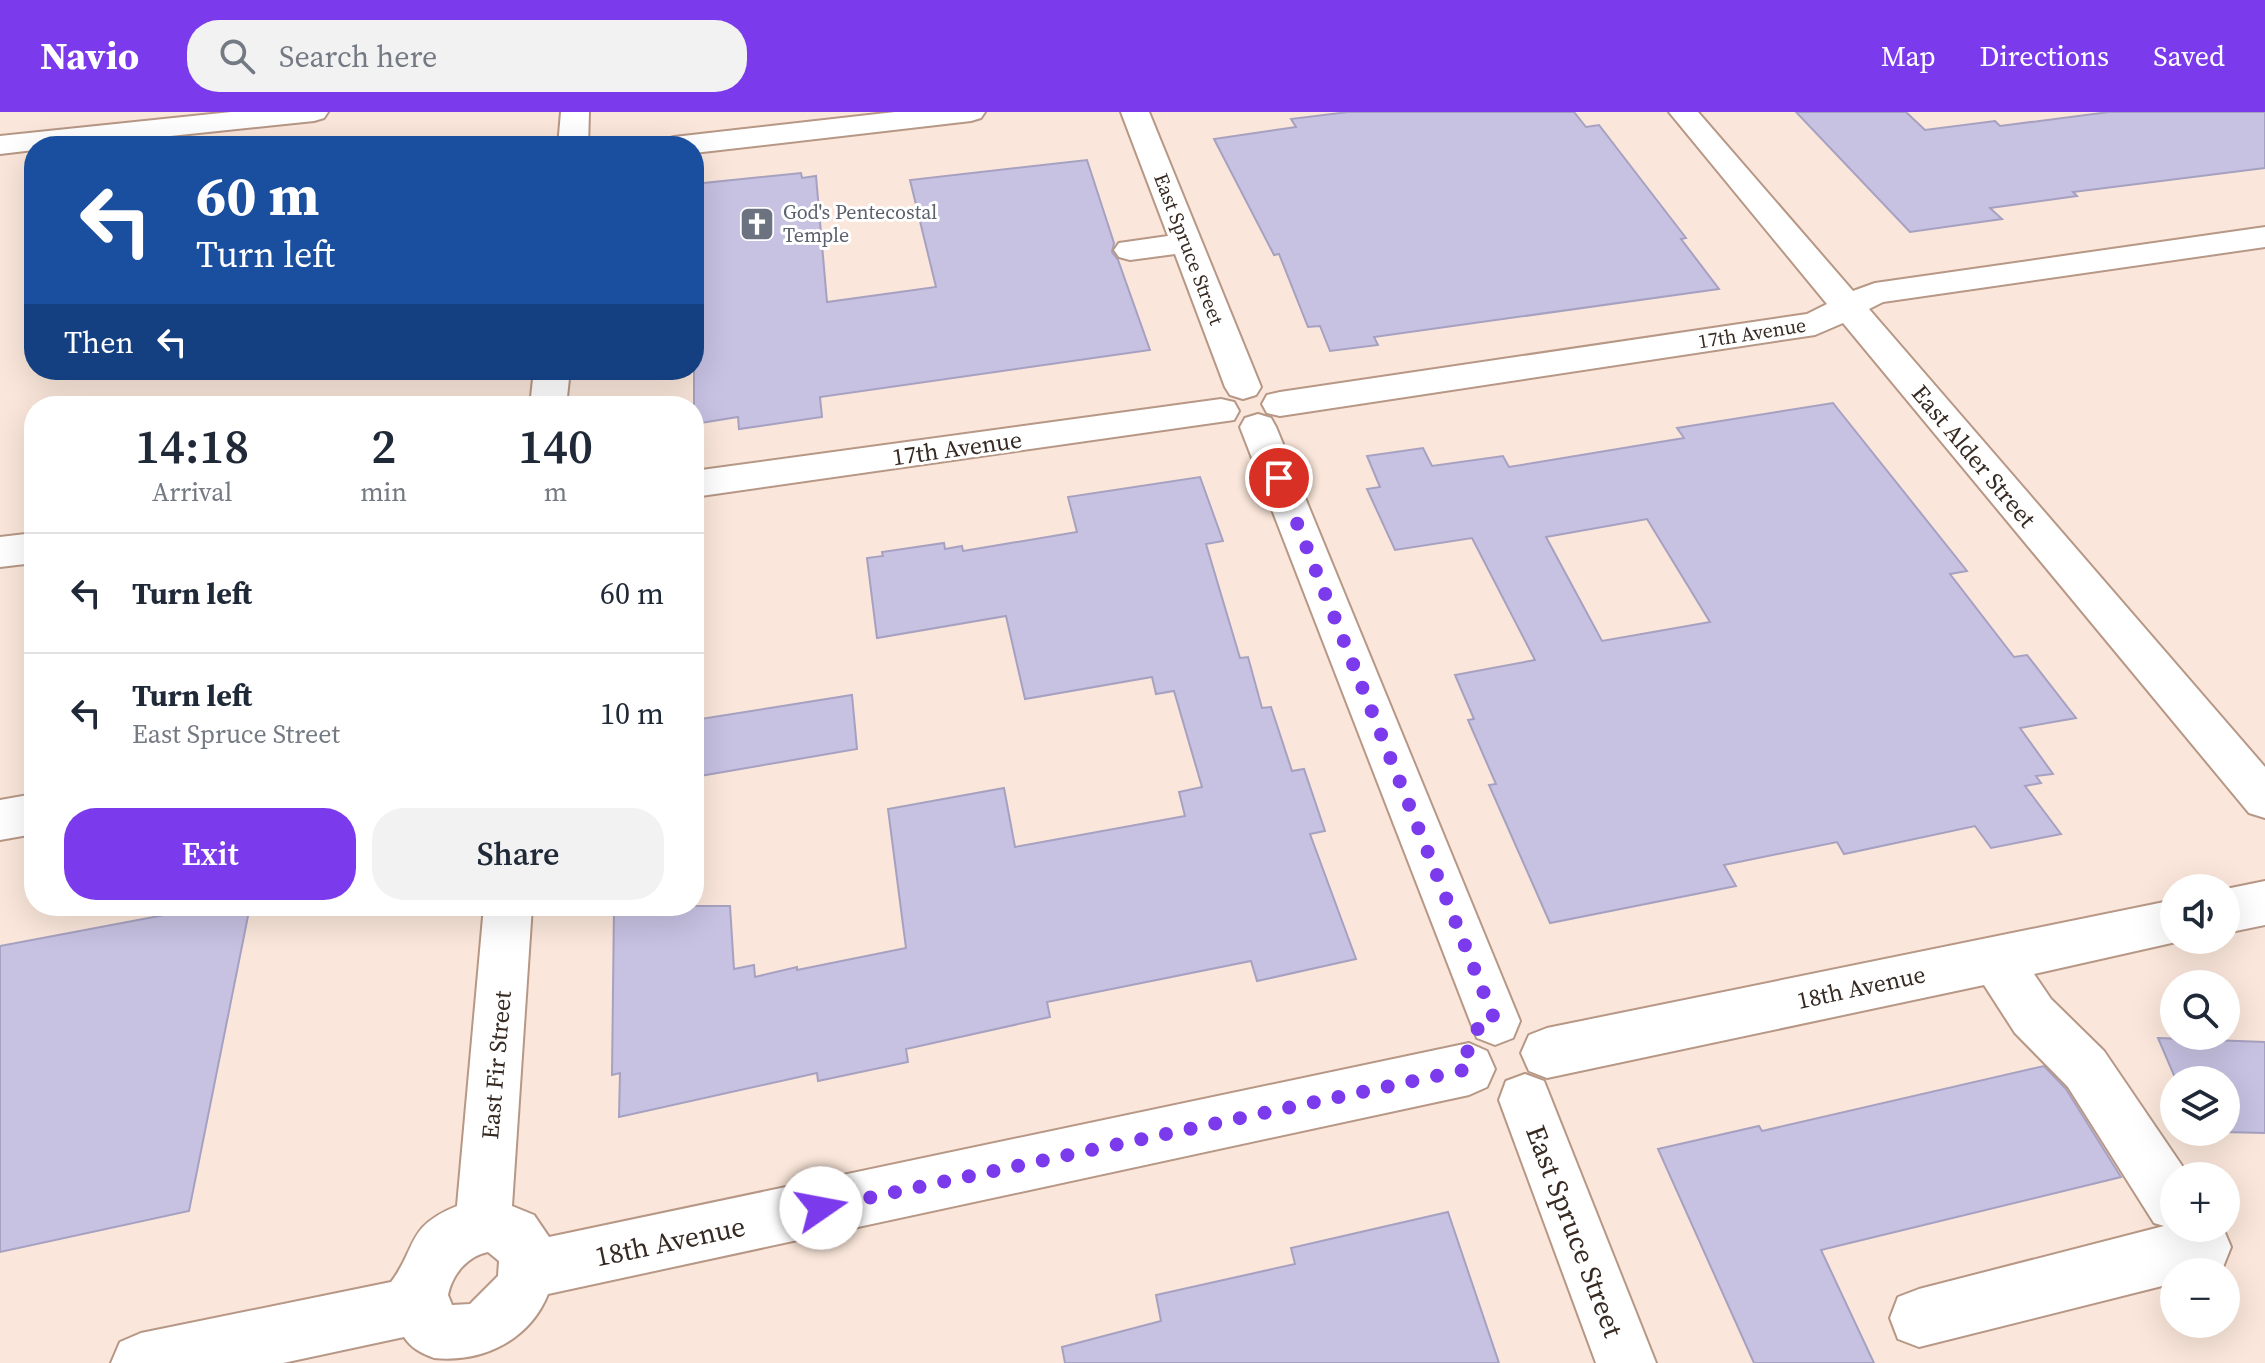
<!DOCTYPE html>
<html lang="en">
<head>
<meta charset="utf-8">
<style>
	:root { --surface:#fff; --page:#f2f2f3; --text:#1f2937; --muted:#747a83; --line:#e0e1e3; --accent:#7c3aed }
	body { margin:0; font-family:"Source Serif 4",serif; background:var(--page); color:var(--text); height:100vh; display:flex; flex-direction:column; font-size:30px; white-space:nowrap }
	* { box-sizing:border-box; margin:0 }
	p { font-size:26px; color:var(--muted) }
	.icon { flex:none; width:44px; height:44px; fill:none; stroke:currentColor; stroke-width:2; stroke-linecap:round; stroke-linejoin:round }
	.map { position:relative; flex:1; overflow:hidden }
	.sheet { position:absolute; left:24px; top:284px; width:680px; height:520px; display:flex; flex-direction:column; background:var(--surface); border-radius:32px; box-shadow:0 8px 32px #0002 }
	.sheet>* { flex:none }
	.hud { position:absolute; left:24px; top:24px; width:680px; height:244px; border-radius:32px; box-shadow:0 8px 32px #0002; background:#1a4fa0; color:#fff; overflow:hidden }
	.tools { position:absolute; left:2160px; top:762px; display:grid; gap:16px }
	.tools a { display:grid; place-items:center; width:80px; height:80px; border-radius:50%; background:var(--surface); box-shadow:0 8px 32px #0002; font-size:40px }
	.pin { position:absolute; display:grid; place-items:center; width:68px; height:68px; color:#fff; margin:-34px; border:4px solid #fff; border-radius:50%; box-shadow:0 2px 8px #0007 }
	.me { position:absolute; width:88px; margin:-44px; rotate:78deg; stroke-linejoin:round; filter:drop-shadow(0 0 6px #0008) }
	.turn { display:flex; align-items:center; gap:28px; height:168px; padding:0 40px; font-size:36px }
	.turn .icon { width:104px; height:104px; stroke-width:2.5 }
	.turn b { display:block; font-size:56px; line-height:68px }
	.then { display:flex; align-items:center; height:76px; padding:0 40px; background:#0003; gap:16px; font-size:30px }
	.eta { display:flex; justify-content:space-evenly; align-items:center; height:136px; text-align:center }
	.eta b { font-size:48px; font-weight:600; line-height:56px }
	.cta { display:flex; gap:16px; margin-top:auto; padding:16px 40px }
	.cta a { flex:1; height:92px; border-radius:32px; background:var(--accent); color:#fff; font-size:32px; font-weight:600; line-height:92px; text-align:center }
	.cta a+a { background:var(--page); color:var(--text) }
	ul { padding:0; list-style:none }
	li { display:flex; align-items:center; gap:24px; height:120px; padding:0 40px; border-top:2px solid var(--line) }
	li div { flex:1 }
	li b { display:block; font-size:30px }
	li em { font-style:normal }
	header { display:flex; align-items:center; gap:48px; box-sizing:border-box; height:112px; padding:0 40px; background:var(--accent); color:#fff }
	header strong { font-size:38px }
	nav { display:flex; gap:44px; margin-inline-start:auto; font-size:28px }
	.search { width:560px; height:72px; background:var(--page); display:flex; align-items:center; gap:20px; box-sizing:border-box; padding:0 28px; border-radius:32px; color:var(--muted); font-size:30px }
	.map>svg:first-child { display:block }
	.building { fill:#c7c1e2; stroke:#a7a1c1; stroke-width:2; fill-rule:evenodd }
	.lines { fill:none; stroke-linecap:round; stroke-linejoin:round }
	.minor-casing { stroke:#b79785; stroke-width:4 }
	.minor { fill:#fff; fill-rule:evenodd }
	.route { stroke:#7c3aed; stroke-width:14; stroke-dasharray:0 25.2 }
	.labels { text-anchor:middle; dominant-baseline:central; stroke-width:6; stroke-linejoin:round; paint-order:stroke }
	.far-worship-label { font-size:20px; fill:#5b616d; stroke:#fff; text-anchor:start }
	.far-street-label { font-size:20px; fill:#362a22; stroke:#fff }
	.street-label { font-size:24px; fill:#362a22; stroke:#fff }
	.near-street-label { font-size:28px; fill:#362a22; stroke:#fff }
</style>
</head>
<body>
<header>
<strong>Navio</strong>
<div class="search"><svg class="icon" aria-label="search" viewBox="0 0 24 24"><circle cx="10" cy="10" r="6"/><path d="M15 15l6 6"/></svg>Search here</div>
<nav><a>Map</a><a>Directions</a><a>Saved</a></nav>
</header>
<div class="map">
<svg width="2265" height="1251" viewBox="0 0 2265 1251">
	<rect width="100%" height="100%" fill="#fae6da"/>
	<g class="building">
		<path d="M1348 0H1574L1586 15 1599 13 1686 126 1681 127 1719 177 1374 225 1378 233 1330 239 1320 214 1308 215 1279 142 1274 143 1214 27 1296 15 1291 7Z"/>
		<path d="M1796 0H1906L1925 18 1995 9 2000 14 2109 0H2265V56L2073 80 2077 84 1990 96 2002 107 1910 120Z"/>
		<path d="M1087 48 1114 131 1112 140 1118 148 1150 238 820 285 822 305 739 317 738 305 694 312V72L801 61 802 66 816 64 827 190 936 175 910 68Z"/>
		<path d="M1833 291 1967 459 1950 462 2014 545 2027 543 2076 606 2020 616 2053 662 2036 664 2041 671 2025 674 2061 722 1991 736 1975 714 1844 742 1837 730 1724 753 1736 774 1550 811 1489 673 1496 672 1468 608 1474 607 1455 563 1535 548 1472 426 1395 438 1367 377 1380 375 1367 344 1423 336 1432 354 1503 344 1509 355 1684 326 1677 316ZM1647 407 1710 510 1602 529 1546 425Z"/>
		<path d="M1200 365 1223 429 1206 432 1240 546 1248 545 1262 596 1271 595 1292 659 1304 657 1325 719 1310 722 1356 847 1257 869 1251 849 1047 890 1050 905 906 937 908 950 818 969 817 961 619 1005 620 961 612 963 614 794H730L734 857 754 853 755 865 797 855V858L906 836 888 697 1004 676 1015 735 1185 704 1179 680 1202 675 1174 579 1156 582 1152 565 1025 587 1006 504 877 526 867 446 883 444 882 440 944 431 945 437 962 434 963 439 1077 420 1068 385Z"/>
		<path d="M852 583 857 637 694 665V608Z"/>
		<path d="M212 794H250L189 1099 0 1140V834Z"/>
		<path d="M2158 926 2265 930V1021L2224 1020 2226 968H2176Z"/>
		<path d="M2044 954 2066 977 2121 1065 1821 1138 1874 1251H1754L1658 1037 1759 1014 1762 1019Z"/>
		<path d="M1448 1100 1499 1251H1065L1062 1235 1161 1209 1156 1183 1295 1152 1291 1136Z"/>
	</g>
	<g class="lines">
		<g class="minor-casing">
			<g id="minor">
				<path d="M231 0H328L324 6 314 9 75 34H34V38L0 42V24Z"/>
				<path d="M561 0H589L588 34H558Z"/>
				<path d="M895 0H985L981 6 971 9 694 41V34H659L664 28 674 25Z"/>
				<path d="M1121 0H1149L1261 275 1256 283 1243 287 1230 283 1225 275 1175 142 1130 148 1119 145 1114 138 1119 131 1168 124Z"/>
				<path d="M1669 0H1698L1853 179 1875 171 2265 115V135L1883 190 1869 197 2265 655V706L2249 701 1843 211 1815 223 1280 304 1267 301 1262 292 1267 283 1280 280 1807 202 1827 192Z"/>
				<path d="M534 258H570L566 294H530Z"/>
				<path d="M1221 287 1234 290 1239 299 1234 308 694 385V359Z"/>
				<path d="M1258 302 1271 306 1276 315 1520 909 1513 926 1495 933 1477 926 1470 909 1240 315 1245 306Z"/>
				<path d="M34 421V451L0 455V425Z"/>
				<path d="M34 682V722L0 728V688Z"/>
				<path d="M2265 769V813L2226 821V777Z"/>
				<path d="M2174 788V828H2185L2034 862 2051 887 2104 939 2189 1064H2174V1116H2223L2231 1135 2223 1155 2211 1160H2174V1171L1919 1235 1898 1227 1890 1206 1898 1185 1919 1177 2164 1114 2154 1111 2068 975 2015 921 1984 873 1547 966 1529 959 1521 941 1529 923 1547 916Z"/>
				<path d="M484 794H532L512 1094 534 1103 549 1125 1469 931 1487 939 1495 957 1487 975 1469 983 548 1182C530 1227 484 1251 434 1246 421 1241 411 1236 404 1225L283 1251H111L120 1230 141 1221 391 1170C418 1135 405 1115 457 1094ZM488 1140 499 1149 498 1164 470 1192 452 1193 448 1183C452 1163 467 1144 488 1140Z"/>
				<path d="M1525 962 1544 969 1656 1251H1596L1499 988 1506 969Z"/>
			</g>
		</g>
		<use href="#minor" class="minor"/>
	</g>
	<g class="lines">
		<path class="route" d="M821 1096 1469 957C1464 934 1470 914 1495 909L1279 366"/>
	</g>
	<defs>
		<g id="church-square" transform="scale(1.8)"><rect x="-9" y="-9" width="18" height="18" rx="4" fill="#6b7280" stroke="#fff"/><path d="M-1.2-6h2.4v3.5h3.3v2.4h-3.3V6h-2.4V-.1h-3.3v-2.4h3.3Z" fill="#fff"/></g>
	</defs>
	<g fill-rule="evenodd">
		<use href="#church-square" x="757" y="112"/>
	</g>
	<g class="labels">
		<g class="far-worship-label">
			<text x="783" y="100">God's Pentecostal<tspan x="783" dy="23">Temple</tspan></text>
		</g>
		<g class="far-street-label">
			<text transform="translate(1189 137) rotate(69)">East Spruce Street</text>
			<text transform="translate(1752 221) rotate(-9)">17th Avenue</text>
		</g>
		<g class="street-label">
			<text transform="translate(957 336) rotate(-8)">17th Avenue</text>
			<text transform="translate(1974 344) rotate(50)">East Alder Street</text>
			<text transform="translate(1861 875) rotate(-12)">18th Avenue</text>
			<text transform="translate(496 953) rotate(-85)">East Fir Street</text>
		</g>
		<g class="near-street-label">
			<text transform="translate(1575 1119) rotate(69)">East Spruce Street</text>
			<text transform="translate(670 1129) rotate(-12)">18th Avenue</text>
		</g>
	</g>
</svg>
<div class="tools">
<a><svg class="icon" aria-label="sound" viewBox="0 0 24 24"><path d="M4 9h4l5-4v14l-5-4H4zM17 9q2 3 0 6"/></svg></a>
<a><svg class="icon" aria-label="search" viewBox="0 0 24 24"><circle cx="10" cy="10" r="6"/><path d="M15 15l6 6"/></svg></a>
<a><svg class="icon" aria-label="layers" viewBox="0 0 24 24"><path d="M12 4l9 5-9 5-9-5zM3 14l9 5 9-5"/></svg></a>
<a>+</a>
<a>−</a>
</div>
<div class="pin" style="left:1279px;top:366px;background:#d93025"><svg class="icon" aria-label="arrive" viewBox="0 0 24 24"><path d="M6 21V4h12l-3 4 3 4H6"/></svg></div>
<svg class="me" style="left:821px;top:1096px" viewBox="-20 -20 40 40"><circle r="19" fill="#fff"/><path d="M0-13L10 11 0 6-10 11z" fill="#7c3aed"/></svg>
<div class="hud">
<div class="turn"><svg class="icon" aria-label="left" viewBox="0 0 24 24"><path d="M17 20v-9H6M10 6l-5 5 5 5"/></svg><div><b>60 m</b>Turn left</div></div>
<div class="then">Then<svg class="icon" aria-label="left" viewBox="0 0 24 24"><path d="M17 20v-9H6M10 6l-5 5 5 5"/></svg></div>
</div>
<section class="sheet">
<div class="eta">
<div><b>14:18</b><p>Arrival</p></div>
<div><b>2</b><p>min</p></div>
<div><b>140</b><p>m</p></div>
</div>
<ul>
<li><svg class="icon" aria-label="left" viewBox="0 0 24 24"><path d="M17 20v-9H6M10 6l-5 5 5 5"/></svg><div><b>Turn left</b></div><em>60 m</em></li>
<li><svg class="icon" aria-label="left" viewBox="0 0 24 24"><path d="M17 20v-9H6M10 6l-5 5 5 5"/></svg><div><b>Turn left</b><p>East Spruce Street</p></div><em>10 m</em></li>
</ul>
<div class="cta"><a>Exit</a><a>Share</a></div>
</section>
</div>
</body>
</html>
